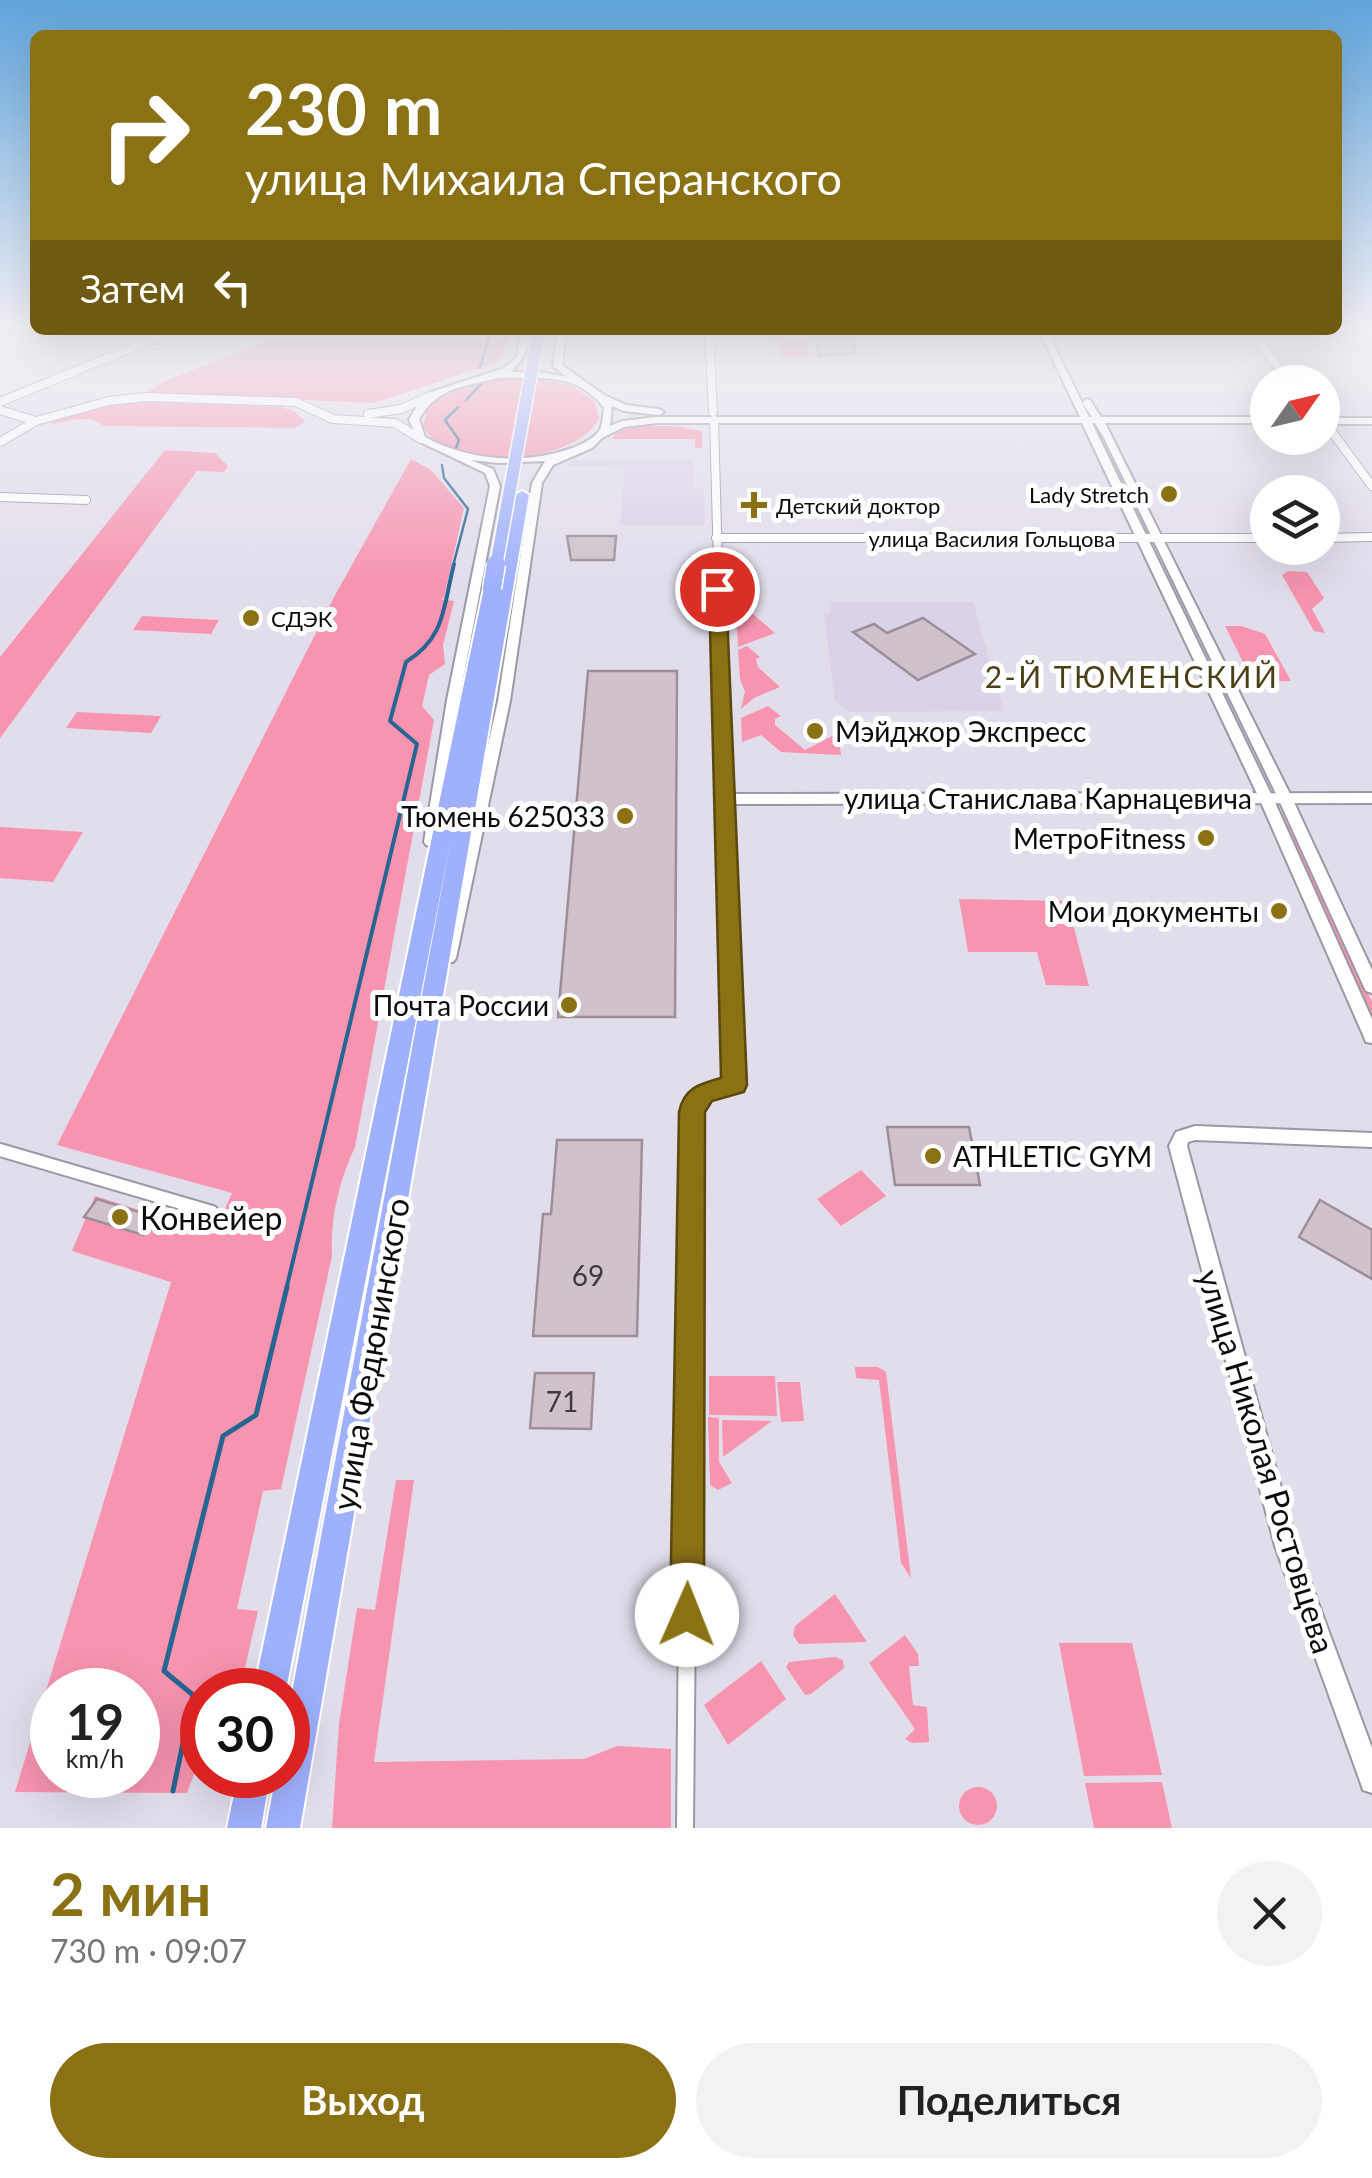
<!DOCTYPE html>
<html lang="ru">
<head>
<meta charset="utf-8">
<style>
	:root { --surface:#fff; --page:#f2f2f2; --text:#222; --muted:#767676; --accent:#8a7114 }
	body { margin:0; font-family:Lato,sans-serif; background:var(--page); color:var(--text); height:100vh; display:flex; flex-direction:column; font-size:38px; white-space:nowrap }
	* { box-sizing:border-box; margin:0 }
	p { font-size:32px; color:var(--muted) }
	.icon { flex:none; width:55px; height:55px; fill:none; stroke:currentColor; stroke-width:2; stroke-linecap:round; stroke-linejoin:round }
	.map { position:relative; height:1828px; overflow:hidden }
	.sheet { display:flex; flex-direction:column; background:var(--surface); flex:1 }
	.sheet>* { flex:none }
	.banner { position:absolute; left:30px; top:30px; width:1312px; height:305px; border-radius:15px; box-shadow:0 10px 40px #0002; background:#8a7114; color:#fff; overflow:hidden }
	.needle { width:65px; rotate:56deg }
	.controls { position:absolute; left:1250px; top:365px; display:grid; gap:20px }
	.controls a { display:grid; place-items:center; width:90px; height:90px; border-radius:50%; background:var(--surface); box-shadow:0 10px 40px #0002; font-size:50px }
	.speed { position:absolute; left:30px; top:1668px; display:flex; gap:20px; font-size:50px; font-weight:700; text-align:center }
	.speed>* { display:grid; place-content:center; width:130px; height:130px; border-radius:50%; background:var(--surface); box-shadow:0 10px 40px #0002; line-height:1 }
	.speed small { font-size:25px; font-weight:400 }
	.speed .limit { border:15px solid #d22; background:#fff; color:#111 }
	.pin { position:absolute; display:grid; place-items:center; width:85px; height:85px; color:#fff; margin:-42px; border:5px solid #fff; border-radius:50%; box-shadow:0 2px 10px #0007 }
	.me { position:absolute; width:110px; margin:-55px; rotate:1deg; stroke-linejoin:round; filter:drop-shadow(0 0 8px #0008) }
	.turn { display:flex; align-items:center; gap:35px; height:210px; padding:0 50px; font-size:45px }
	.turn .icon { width:130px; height:130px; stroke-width:2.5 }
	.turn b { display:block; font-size:70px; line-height:85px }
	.then { display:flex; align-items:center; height:95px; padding:0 50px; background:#0003; gap:20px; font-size:38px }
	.round { display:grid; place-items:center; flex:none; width:105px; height:105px; border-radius:52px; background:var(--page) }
	.summary { display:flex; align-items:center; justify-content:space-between; height:170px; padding:0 50px }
	h1 { font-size:60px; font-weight:700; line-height:75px; color:var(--accent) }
	.primary-button { display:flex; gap:20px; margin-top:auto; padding:20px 50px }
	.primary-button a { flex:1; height:115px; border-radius:60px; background:var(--accent); color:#fff; font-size:40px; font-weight:700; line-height:115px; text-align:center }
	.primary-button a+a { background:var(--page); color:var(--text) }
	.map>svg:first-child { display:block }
	.built { fill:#dad2e7 }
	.green { fill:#f794af; fill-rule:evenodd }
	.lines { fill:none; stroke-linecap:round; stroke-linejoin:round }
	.stream-far2 { stroke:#276592; stroke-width:2.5 }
	.stream-far1 { stroke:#276592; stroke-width:4 }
	.stream { stroke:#276592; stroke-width:5 }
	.building { fill:#cfc2cc; stroke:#9c8f99; stroke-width:2.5 }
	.street-far3-casing { stroke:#9c97a5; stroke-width:10 }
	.street-far2-casing { stroke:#9c97a5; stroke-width:14 }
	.street-far1-casing { stroke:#9c97a5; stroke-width:16 }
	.street-casing { stroke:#9c97a5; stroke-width:20 }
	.secondary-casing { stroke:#9c97a5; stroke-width:4 }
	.highway-casing { stroke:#fff; stroke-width:4 }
	.street-far3 { stroke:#fff; stroke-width:8 }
	.street-far2 { stroke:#fff; stroke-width:10 }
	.street-far1 { stroke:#fff; stroke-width:12 }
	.street { stroke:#fff; stroke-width:16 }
	.secondary { fill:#fff; fill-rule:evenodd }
	.highway { fill:#9fb1fd; fill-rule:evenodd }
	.highway-bridge-far1-casing { stroke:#fff; stroke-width:15; stroke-linecap:butt }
	.highway-bridge-casing { stroke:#fff; stroke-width:21; stroke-linecap:butt }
	.highway-bridge-far1 { stroke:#9fb1fd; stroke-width:12 }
	.highway-bridge { stroke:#9fb1fd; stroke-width:18 }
	.route { fill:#8a7114; stroke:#5a490d; stroke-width:2.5 }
	.poi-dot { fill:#8a7114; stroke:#fff; stroke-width:4 }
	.labels { text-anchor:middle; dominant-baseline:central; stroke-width:10; stroke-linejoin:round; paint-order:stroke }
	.far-poi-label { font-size:22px; fill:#0c0b0f; stroke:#fff; text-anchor:start }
	.far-street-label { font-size:22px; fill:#0c0b0f; stroke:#fff }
	.poi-label { font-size:28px; fill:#0c0b0f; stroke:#fff; text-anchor:end }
	.street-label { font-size:28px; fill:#0c0b0f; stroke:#fff }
	.near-number-label { font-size:28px; fill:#3d393e }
	.neighbourhood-label { font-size:30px; letter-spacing:2.5px; fill:#4b3f16; stroke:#fff }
	.near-poi-label { font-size:32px; fill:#0c0b0f; stroke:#fff; text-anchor:start }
	.near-street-label { font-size:32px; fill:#0c0b0f; stroke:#fff }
</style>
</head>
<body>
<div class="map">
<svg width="1372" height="1828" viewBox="0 0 1372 1828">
	<rect width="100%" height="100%" fill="#e2ddeb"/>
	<g class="built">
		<path d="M761 330H873L881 360 763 361Z"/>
		<path d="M570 460H693L694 488H704L705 525H620L625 467 569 466Z"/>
		<path d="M830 602H973L1004 711 849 712 835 701 824 613H831Z"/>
	</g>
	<g class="green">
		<path d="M294 330H511L502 358 493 364 373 403 147 393 163 382Z"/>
		<path d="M765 330H807L810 357H782L780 343H766Z"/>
		<path d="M533 378 570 385 594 400 599 419C574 465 448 475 423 426L428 406C456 381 497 377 533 378Z"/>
		<path d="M139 402 281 407 294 411 305 422 294 428 104 426C89 414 66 421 48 425 73 409 109 404 139 402Z"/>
		<path d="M637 426H674L702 431V448H695V439H612L616 432Z"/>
		<path d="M165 450 215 453 228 466 224 472 197 471 0 738V657Z"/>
		<path d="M411 459 431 470 464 508 444 598 440 599 454 601 443 645 445 664 429 675 422 706 434 720 355 1147C339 1181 330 1218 332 1256L281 1489 263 1491 237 1609 258 1611 240 1690H202V1752L187 1793 15 1792 171 1282 72 1251 95 1196 214 1234 232 1193 57 1145 334 597ZM52 1690H138V1775H52Z"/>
		<path d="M1288 571 1307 572 1324 598 1312 609 1325 633 1314 631 1282 575Z"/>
		<path d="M735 591H743L755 605 751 607 753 614 775 633 738 647Z"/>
		<path d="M142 616 219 620 211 634 133 630Z"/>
		<path d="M1225 626H1241L1265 634 1291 681 1253 682Z"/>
		<path d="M747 646 760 657 756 659 758 667 780 687 754 698 741 709 745 691 740 680 738 650Z"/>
		<path d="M768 706 781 716 775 719V725L805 750 838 733 841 755 781 752 761 735 742 742 741 718Z"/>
		<path d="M77 712 161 716 151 733 66 728Z"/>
		<path d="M1277 813H1282L1372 1002V1017Z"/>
		<path d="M0 827 83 832 53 882 0 878Z"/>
		<path d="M959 899 1067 901 1089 986 1046 985 1037 952H968Z"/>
		<path d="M861 1170 886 1196 841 1226 817 1199Z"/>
		<path d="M855 1367H878L886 1372 911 1578 901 1563 879 1380 856 1378Z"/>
		<path d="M709 1376H775L777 1416 709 1415Z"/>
		<path d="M777 1382H800L804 1421 781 1422Z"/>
		<path d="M708 1417 719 1418V1462L732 1483 718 1490 710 1485Z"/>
		<path d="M722 1420 772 1421 723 1457Z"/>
		<path d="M396 1480H414L374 1762 584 1759 617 1746 671 1749V1828H332L339 1724 357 1608 375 1610Z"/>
		<path d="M835 1594 867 1642 799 1644 793 1635 795 1626Z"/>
		<path d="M905 1635 918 1654 919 1666H909L913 1705 927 1707 929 1742 912 1743 905 1739 915 1729 869 1663Z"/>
		<path d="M1059 1643H1132L1162 1775 1084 1776Z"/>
		<path d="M835 1657 843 1660 844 1668 811 1694 805 1695 786 1667 789 1662Z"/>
		<path d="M761 1661 786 1699 728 1745 704 1705Z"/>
		<path d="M1162 1782 1172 1828H1094L1085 1783Z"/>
		<circle cx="978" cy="1806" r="19"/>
	</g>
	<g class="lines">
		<g class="stream-far2">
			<path d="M480 368 491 330"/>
			<path d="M466 400 481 384"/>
			<path d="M456 448 459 440 445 420 458 407"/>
			<path d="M442 465 444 478 468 509 453 566"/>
		</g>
		<path class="stream-far1" d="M286 1290 417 744 390 721 406 662C446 637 443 607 454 564"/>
		<path class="stream" d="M173 1791 193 1695 164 1671 223 1436 256 1415 287 1287"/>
	</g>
	<g class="building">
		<path d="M815 332 852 334 856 353 819 356Z"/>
		<path d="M567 536H616L614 560H571Z"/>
		<path d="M923 618 975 654 918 680 853 632 874 624 887 633Z"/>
		<path d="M588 671H677L675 1017H558Z"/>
		<path d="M887 1127H969L980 1185H895Z"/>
		<path d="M557 1140H642L637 1336H533L543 1214H551Z"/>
		<path d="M97 1199 155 1217 143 1235 84 1217Z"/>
		<path d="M1320 1200 1372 1230V1279L1299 1237Z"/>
		<path d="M535 1373H594L591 1429 530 1428Z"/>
	</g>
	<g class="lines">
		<g class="street-far3-casing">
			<g id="street-far3">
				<path d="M709 330 713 412"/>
				<path d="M1250 330 1289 382"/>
				<path d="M0 402 175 330"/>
				<path d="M0 410 36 421"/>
				<path d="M368 414 401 409 431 396"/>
				<path d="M714 420 718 566"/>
				<path d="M1324 421 1372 486"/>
				<path d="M0 442 36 421 109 401 146 397 296 402 333 419 395 423 421 439"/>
				<path d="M0 497 86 500"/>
				<path d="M716 538H1268"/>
				<path d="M1322 538 1372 537"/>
			</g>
		</g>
		<g class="street-far2-casing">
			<g id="street-far2">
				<path d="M718 564 728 879"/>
				<path d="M724 799 1372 798"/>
			</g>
		</g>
		<g class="street-far1-casing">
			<g id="street-far1">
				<path d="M0 1150 212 1212"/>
				<path d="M690 1290 692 1113 702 1096 734 1085 728 877"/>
			</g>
		</g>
		<g class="street-casing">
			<path id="street" d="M685 1828 690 1287"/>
		</g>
		<g class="secondary-casing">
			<g id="secondary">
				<path d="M523 330H531C528 349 525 360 510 372H540L567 377 553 366 558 330H566L562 365 604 395 626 405 659 409 664 412 659 415 624 411 612 406 610 426 622 421 657 417H1080L1039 330H1047L1089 417H1092L1082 402 1087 399 1090 400 1101 417H1268V423H1105L1292 798 1372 970V993L1366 991 1364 987 1278 798 1104 438 1095 423H1092L1273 798 1372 1019V1043L1366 1042 1364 1037 1259 798 1082 423H657L624 427 602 438 592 448 553 465 542 483 510 701 456 958 453 962H443L440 958 498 701 532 483 545 461 499 463 471 460 493 469 500 486 459 700 438 842 431 847 426 845 424 842 447 700 490 486 485 473 418 441 409 419 420 402 431 392 504 368 516 358ZM498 378C539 378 578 372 604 408 603 415 603 425 599 431 592 440 582 444 572 448 526 465 469 461 425 437L419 419C438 386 465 387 498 378Z"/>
				<rect x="1322" y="418" width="50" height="6"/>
				<path d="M1195 1126 1372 1133V1147L1195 1140 1188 1142 1187 1146 1297 1546 1372 1748V1793L1363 1790 1360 1781 1275 1546 1169 1146 1176 1132Z"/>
			</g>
		</g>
		<g class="highway-casing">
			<g id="highway">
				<path d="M522 491 529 495 300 1828H266L276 1775H288V1714L451 839 286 1690H254L484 588 492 583 498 586 515 495Z"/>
				<path d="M238 1775H270L261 1828H227Z"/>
			</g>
		</g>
		<use href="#street-far3" class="street-far3"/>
		<use href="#street-far2" class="street-far2"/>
		<use href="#street-far1" class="street-far1"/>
		<use href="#street" class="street"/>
		<use href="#secondary" class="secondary"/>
		<use href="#highway" class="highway"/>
		<g class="highway-bridge-far1-casing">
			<path id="highway-bridge-far1" d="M496 566 539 330"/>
		</g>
		<g class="highway-bridge-casing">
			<path id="highway-bridge" d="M492 588 496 564"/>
		</g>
		<use href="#highway-bridge-far1" class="highway-bridge-far1"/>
		<use href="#highway-bridge" class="highway-bridge"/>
	</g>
	<linearGradient id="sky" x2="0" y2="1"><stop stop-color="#5fa4dc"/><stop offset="0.56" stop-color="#f2f0f6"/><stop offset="1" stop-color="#f2f0f6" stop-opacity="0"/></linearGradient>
	<rect width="1372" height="583" fill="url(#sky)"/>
	<path class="route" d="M717 584 726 589 747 1085 744 1092 712 1101 705 1112 704 1615 699 1627 687 1633 675 1627 670 1615 679 1112C684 1088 699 1084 721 1078L709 589Z"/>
	<g class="poi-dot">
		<circle cx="1169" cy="494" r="10"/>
		<path d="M749 490h10v10h10v10h-10v10h-10v-10h-10v-10h10z"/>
		<circle cx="251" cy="618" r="10"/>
		<circle cx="815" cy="731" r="10"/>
		<circle cx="625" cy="816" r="10"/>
		<circle cx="1206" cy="838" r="10"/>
		<circle cx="1279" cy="911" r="10"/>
		<circle cx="569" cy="1005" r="10"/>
		<circle cx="933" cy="1156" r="10"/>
		<circle cx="120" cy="1217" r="10"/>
	</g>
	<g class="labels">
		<g class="far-poi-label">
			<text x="1149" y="494" text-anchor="end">Lady Stretch</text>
			<text x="776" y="505">Детский доктор</text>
			<text x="271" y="618">СДЭК</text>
		</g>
		<g class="far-street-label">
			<text x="992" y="538">улица Василия Гольцова</text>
		</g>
		<g class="poi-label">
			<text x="835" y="731" text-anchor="start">Мэйджор Экспресс</text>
			<text x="605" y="816">Тюмень 625033</text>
			<text x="1186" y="838">МетроFitness</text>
			<text x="1259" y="911">Мои документы</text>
			<text x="549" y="1005">Почта России</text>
			<text x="953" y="1156" text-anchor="start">ATHLETIC GYM</text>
		</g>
		<g class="street-label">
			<text x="1048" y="798">улица Станислава Карнацевича</text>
		</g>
		<g class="near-number-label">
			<text x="588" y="1275">69</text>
			<text x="562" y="1401">71</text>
		</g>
		<g class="neighbourhood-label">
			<text x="1132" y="676">2-Й ТЮМЕНСКИЙ</text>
		</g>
		<g class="near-poi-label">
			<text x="140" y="1217">Конвейер</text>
		</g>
		<g class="near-street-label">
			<text transform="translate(370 1354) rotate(-80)">улица Федюнинского</text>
			<text transform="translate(1267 1461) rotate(73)">улица Николая Ростовцева</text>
		</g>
	</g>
</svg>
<div class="controls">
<a><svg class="needle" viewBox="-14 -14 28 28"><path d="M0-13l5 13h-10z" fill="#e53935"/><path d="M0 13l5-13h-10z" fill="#767676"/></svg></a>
<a><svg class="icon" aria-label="layers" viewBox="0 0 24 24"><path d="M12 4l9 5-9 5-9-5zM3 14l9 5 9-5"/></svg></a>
</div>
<div class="speed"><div>19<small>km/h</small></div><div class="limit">30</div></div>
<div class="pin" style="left:717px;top:589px;background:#d93025"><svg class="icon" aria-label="arrive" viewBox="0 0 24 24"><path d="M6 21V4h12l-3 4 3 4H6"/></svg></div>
<svg class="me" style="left:687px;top:1615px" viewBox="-20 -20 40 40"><circle r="19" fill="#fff"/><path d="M0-13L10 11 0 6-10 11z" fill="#8a7114"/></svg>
<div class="banner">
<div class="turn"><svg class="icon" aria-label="right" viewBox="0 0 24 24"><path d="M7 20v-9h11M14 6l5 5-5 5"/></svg><div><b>230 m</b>улица Михаила Сперанского</div></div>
<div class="then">Затем<svg class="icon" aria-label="left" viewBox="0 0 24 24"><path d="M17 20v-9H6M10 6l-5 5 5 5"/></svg></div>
</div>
</div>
<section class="sheet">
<div class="summary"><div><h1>2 мин</h1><p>730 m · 09:07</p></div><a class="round"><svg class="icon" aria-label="close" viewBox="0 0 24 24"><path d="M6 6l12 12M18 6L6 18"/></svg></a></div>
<div class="primary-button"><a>Выход</a><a>Поделиться</a></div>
</section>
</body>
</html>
